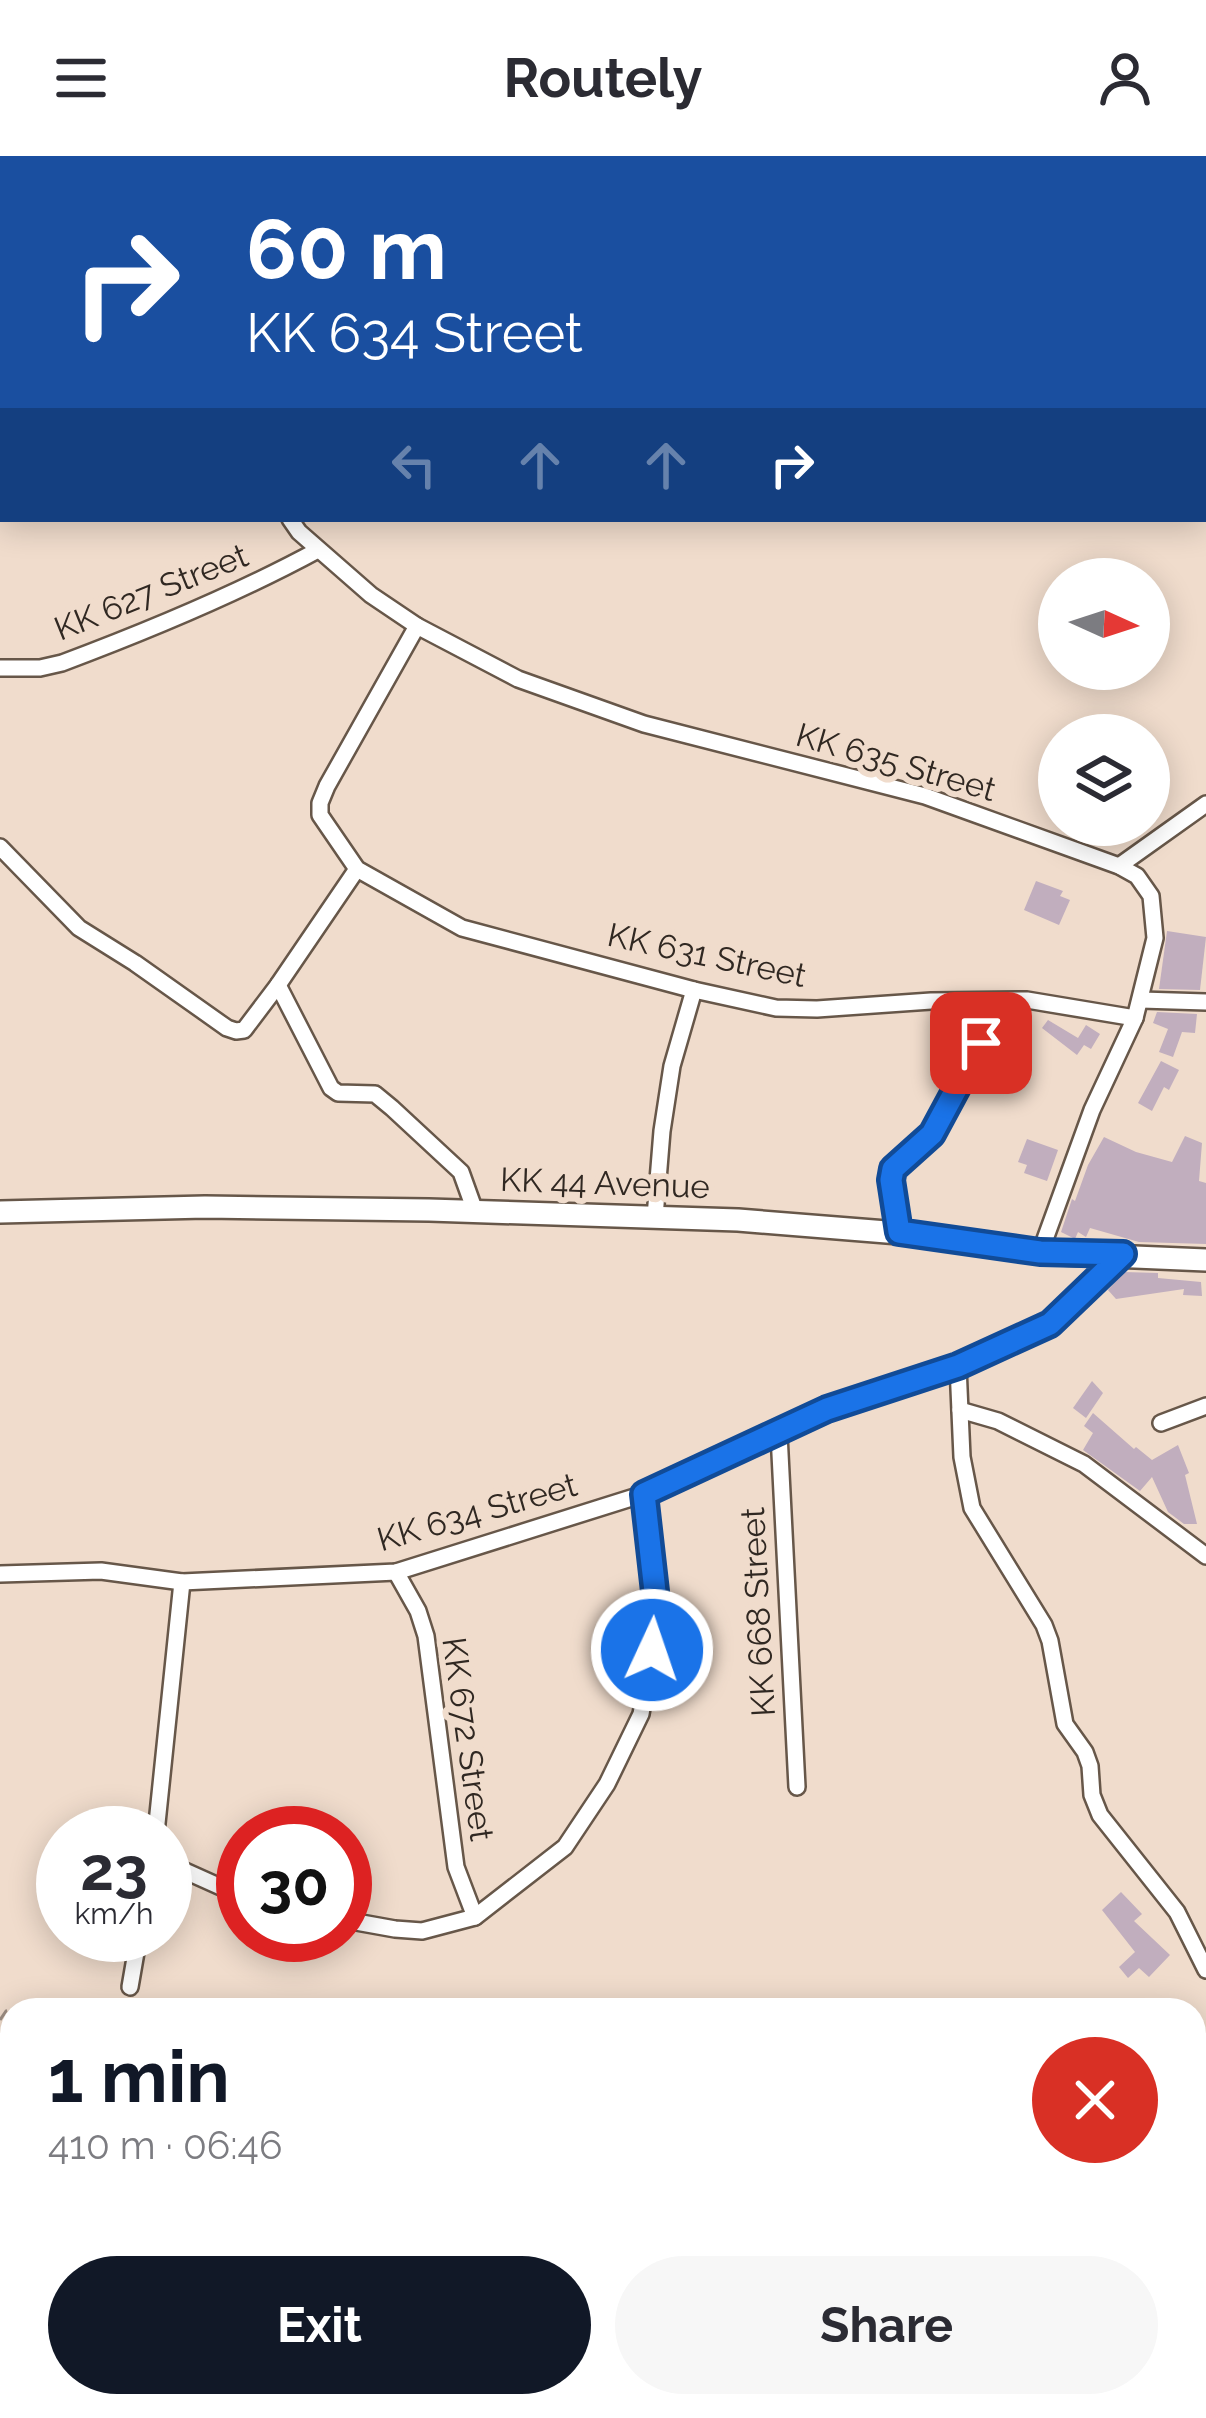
<!DOCTYPE html>
<html lang="en">
<head>
<meta charset="utf-8">
<style>
	:root { --surface:#fff; --page:#f7f7f7; --text:#2b2b33; --muted:#7c7c81; --accent:#111827 }
	body { margin:0; font-family:Raleway,sans-serif; background:var(--page); color:var(--text); height:100vh; display:flex; flex-direction:column; font-size:45px; white-space:nowrap }
	* { box-sizing:border-box; margin:0 }
	p { font-size:39px; color:var(--muted) }
	.icon { flex:none; width:66px; height:66px; fill:none; stroke:currentColor; stroke-width:2; stroke-linecap:round; stroke-linejoin:round }
	.map { position:relative; flex:1; overflow:hidden }
	.details { position:absolute; left:0px; top:1842px; width:1206px; height:420px; display:flex; flex-direction:column; background:var(--surface); border-radius:36px 36px 0 0; box-shadow:0 6px 30px #0003 }
	.details>* { flex:none }
	.banner { position:absolute; left:0px; top:0px; width:1206px; height:366px; box-shadow:0 6px 30px #0003; background:#1a4fa0; color:#fff; overflow:hidden }
	.needle { width:78px; rotate:93deg }
	.buttons { position:absolute; left:1038px; top:402px; display:grid; gap:24px }
	.buttons a { display:grid; place-items:center; width:132px; height:132px; border-radius:50%; background:var(--surface); box-shadow:0 6px 30px #0003; font-size:60px }
	.speed { position:absolute; left:36px; top:1650px; display:flex; gap:24px; font-size:60px; font-weight:700; text-align:center }
	.speed>* { display:grid; place-content:center; width:156px; height:156px; border-radius:50%; background:var(--surface); box-shadow:0 6px 30px #0003; line-height:1 }
	.speed small { font-size:30px; font-weight:400 }
	.speed .limit { border:18px solid #d22; background:#fff; color:#111 }
	.pin { position:absolute; display:grid; place-items:center; width:102px; height:102px; color:#fff; margin:-51px; border-radius:24px; box-shadow:0 6px 18px #0006 }
	.me { position:absolute; width:132px; margin:-66px; rotate:3deg; stroke-linejoin:round; filter:drop-shadow(0 0 9px #0008) }
	.turn { display:flex; align-items:center; gap:42px; height:252px; padding:0 48px; font-size:54px }
	.turn .icon { width:156px; height:156px; stroke-width:2.5 }
	.turn b { display:block; font-size:84px; line-height:102px }
	.lanes { display:flex; align-items:center; height:114px; padding:0 48px; background:#0003; justify-content:center; gap:60px; direction:ltr }
	.lanes .off { opacity:.35 }
	.round { display:grid; place-items:center; flex:none; width:126px; height:126px; border-radius:63px; background:var(--page) }
	.head { display:flex; align-items:center; justify-content:space-between; height:204px; padding:0 48px }
	h1 { font-size:72px; font-weight:700; line-height:90px; color:var(--accent) }
	.primary-button { display:flex; gap:24px; margin-top:auto; padding:24px 48px }
	.primary-button a { flex:1; height:138px; border-radius:72px; background:var(--accent); color:#fff; font-size:48px; font-weight:700; line-height:138px; text-align:center }
	.primary-button a+a { background:var(--page); color:var(--text) }
	header { display:flex; justify-content:space-between; align-items:center; height:156px; padding:0 48px; background:var(--surface); font-size:54px; font-weight:700 }
	.map>svg:first-child { display:block }
	.building { fill:#c1aebe }
	.lines { fill:none; stroke-linecap:round; stroke-linejoin:round }
	.minor-casing { stroke:#675749; stroke-width:20 }
	.secondary-casing { stroke:#675749; stroke-width:26 }
	.path { stroke:#9d8e83; stroke-width:3; stroke-dasharray:12 6; stroke-linecap:butt }
	.minor { stroke:#fff; stroke-width:15 }
	.secondary { stroke:#fff; stroke-width:21 }
	.route-casing { stroke:#114b97; stroke-width:30 }
	.route { stroke:#1a73e8; stroke-width:21 }
	.labels { text-anchor:middle; dominant-baseline:central; stroke-width:12; stroke-linejoin:round; paint-order:stroke }
	.street-label { font-size:33px; fill:#302822; stroke:#f0dccc }
</style>
</head>
<body>
<header><svg class="icon" aria-label="menu" viewBox="0 0 24 24"><path d="M4 6h16M4 12h16M4 18h16"/></svg>Routely<svg class="icon" aria-label="person" viewBox="0 0 24 24"><circle cx="12" cy="8" r="4"/><path d="M4 21q1-7 8-7t8 7"/></svg></header>
<div class="map">
<svg width="1206" height="2262" viewBox="0 0 1206 2262">
	<rect width="100%" height="100%" fill="#f0dccc"/>
	<g class="building">
		<path d="M1036 725 1063 735 1060 740 1070 744 1059 769 1024 754Z"/>
		<path d="M1167 775 1206 781 1200 834 1159 833Z"/>
		<path d="M1157 856 1197 858 1195 877 1182 876 1173 901 1159 896 1168 873 1153 867Z"/>
		<path d="M1048 864 1078 882 1086 869 1100 878 1091 893 1084 889 1077 899 1042 872Z"/>
		<path d="M1161 905 1179 914 1169 934 1164 931 1152 955 1138 947Z"/>
		<path d="M1185 980 1202 987 1199 1025 1206 1027V1088L1139 1086 1090 1072 1086 1081 1078 1076 1075 1083 1061 1076 1072 1043 1075 1045 1088 1009 1104 981 1136 996 1172 1006Z"/>
		<path d="M1027 983 1058 994 1047 1025 1024 1017 1027 1009 1018 1006Z"/>
		<path d="M1124 1116 1158 1117V1122L1201 1126 1202 1140 1183 1139 1184 1133 1116 1143 1108 1134Z"/>
		<path d="M1092 1225 1103 1237 1086 1262 1073 1252Z"/>
		<path d="M1093 1257 1134 1293 1136 1291 1152 1304 1178 1289 1189 1317 1185 1319 1197 1368H1184L1168 1356 1152 1321 1140 1335 1083 1294 1093 1277 1084 1270Z"/>
		<path d="M1121 1736 1142 1758 1134 1765 1170 1799 1149 1821 1139 1812 1128 1822 1119 1811 1135 1796 1102 1754Z"/>
	</g>
	<g class="lines">
		<g class="minor-casing">
			<g id="minor">
				<path d="M1127 0 1128 3"/>
				<path d="M860 3 864 0"/>
				<path d="M1203 79H1206"/>
				<path d="M1203 97H1206"/>
				<path d="M290 363 299 376 371 439 417 470 518 523 644 568 925 640 1119 710 1137 720 1151 740 1155 782 1135 862 1092 954 1040 1097"/>
				<path d="M417 470 327 630 320 647V659L357 713 462 772 694 834 776 852 817 853 931 845 1027 844 1135 862"/>
				<path d="M0 512H40L62 507C150 474 235 439 318 394"/>
				<path d="M0 691 79 772 135 807 227 872 236 875 244 874 278 829 357 713"/>
				<path d="M1119 710 1206 648"/>
				<path d="M278 829 331 932 338 937 375 938 392 952 461 1016 475 1055"/>
				<path d="M1141 844 1206 846"/>
				<path d="M655 1061 662 975 672 910 694 834"/>
				<path d="M899 1077 891 1024 893 1013 932 978 981 887"/>
				<path d="M958 1210 962 1301 972 1352 1044 1469 1050 1485 1065 1568 1085 1596 1090 1610 1092 1639 1100 1659 1177 1756 1206 1814"/>
				<path d="M960 1254 998 1265 1084 1308 1206 1400"/>
				<path d="M1161 1267 1206 1250"/>
				<path d="M779 1278 797 1631"/>
				<path d="M396 1416 418 1455 426 1480 456 1711 475 1761"/>
				<path d="M0 1418 101 1415 182 1426 396 1416 644 1338 828 1253 958 1210 1050 1169 1122 1100"/>
				<path d="M156 1677 182 1426"/>
				<path d="M165 1706 243 1741"/>
				<path d="M345 1764 395 1773 422 1775 475 1761 565 1691 607 1628 641 1558 658 1462 644 1338"/>
				<path d="M130 1831 139 1779"/>
				<path d="M0 2242H12"/>
				<path d="M780 2250 802 2262"/>
				<path d="M995 2250 1020 2262"/>
				<path d="M320 2262 334 2250"/>
				<path d="M577 2262H584"/>
			</g>
		</g>
		<g class="secondary-casing">
			<path id="secondary" d="M0 1056 205 1051 429 1054 738 1064 899 1077 1040 1097 1206 1104"/>
		</g>
		<path class="path" d="M0 1864 6 1855 30 1850 99 1852 114 1842"/>
		<use href="#minor" class="minor"/>
		<use href="#secondary" class="secondary"/>
	</g>
	<g class="lines">
		<g class="route-casing">
			<path id="route" d="M652 1494 658 1462 644 1338 827 1253 958 1210 1050 1168 1123 1098 1040 1096 899 1076 891 1024 893 1013 932 978 981 887"/>
		</g>
		<use href="#route" class="route"/>
	</g>
	<g class="labels">
		<g class="street-label">
			<text transform="translate(151 436) rotate(-22)">KK 627 Street</text>
			<text transform="translate(896 606) rotate(16)">KK 635 Street</text>
			<text transform="translate(707 799) rotate(12)">KK 631 Street</text>
			<text transform="translate(605 1027) rotate(2)">KK 44 Avenue</text>
			<text transform="translate(477 1356) rotate(-16)">KK 634 Street</text>
			<text transform="translate(758 1456) rotate(-93)">KK 668 Street</text>
			<text transform="translate(468 1583) rotate(82)">KK 672 Street</text>
		</g>
	</g>
</svg>
<div class="buttons">
<a><svg class="needle" viewBox="-14 -14 28 28"><path d="M0-13l5 13h-10z" fill="#e53935"/><path d="M0 13l5-13h-10z" fill="#7c7c81"/></svg></a>
<a><svg class="icon" aria-label="layers" viewBox="0 0 24 24"><path d="M12 4l9 5-9 5-9-5zM3 14l9 5 9-5"/></svg></a>
</div>
<div class="speed"><div>23<small>km/h</small></div><div class="limit">30</div></div>
<div class="pin" style="left:981px;top:887px;background:#d93025"><svg class="icon" aria-label="arrive" viewBox="0 0 24 24"><path d="M6 21V4h12l-3 4 3 4H6"/></svg></div>
<svg class="me" style="left:652px;top:1494px" viewBox="-20 -20 40 40"><circle r="17" fill="#1a73e8" stroke="#fff" stroke-width="3"/><path d="M0-11L8 9 0 5-8 9z" fill="#fff"/></svg>
<div class="banner">
<div class="turn"><svg class="icon" aria-label="right" viewBox="0 0 24 24"><path d="M7 20v-9h11M14 6l5 5-5 5"/></svg><div><b>60 m</b>KK 634 Street</div></div>
<div class="lanes"><svg class="icon off" aria-label="left" viewBox="0 0 24 24"><path d="M17 20v-9H6M10 6l-5 5 5 5"/></svg><svg class="icon off" aria-label="ahead" viewBox="0 0 24 24"><path d="M12 20V5M6 11l6-6 6 6"/></svg><svg class="icon off" aria-label="ahead" viewBox="0 0 24 24"><path d="M12 20V5M6 11l6-6 6 6"/></svg><svg class="icon" aria-label="right" viewBox="0 0 24 24"><path d="M7 20v-9h11M14 6l5 5-5 5"/></svg></div>
</div>
<section class="details">
<div class="head"><div><h1>1 min</h1><p>410 m · 06:46</p></div><a class="round" style="background:#d93025;color:#fff"><svg class="icon" aria-label="close" viewBox="0 0 24 24"><path d="M6 6l12 12M18 6L6 18"/></svg></a></div>
<div class="primary-button"><a>Exit</a><a>Share</a></div>
</section>
</div>
</body>
</html>
